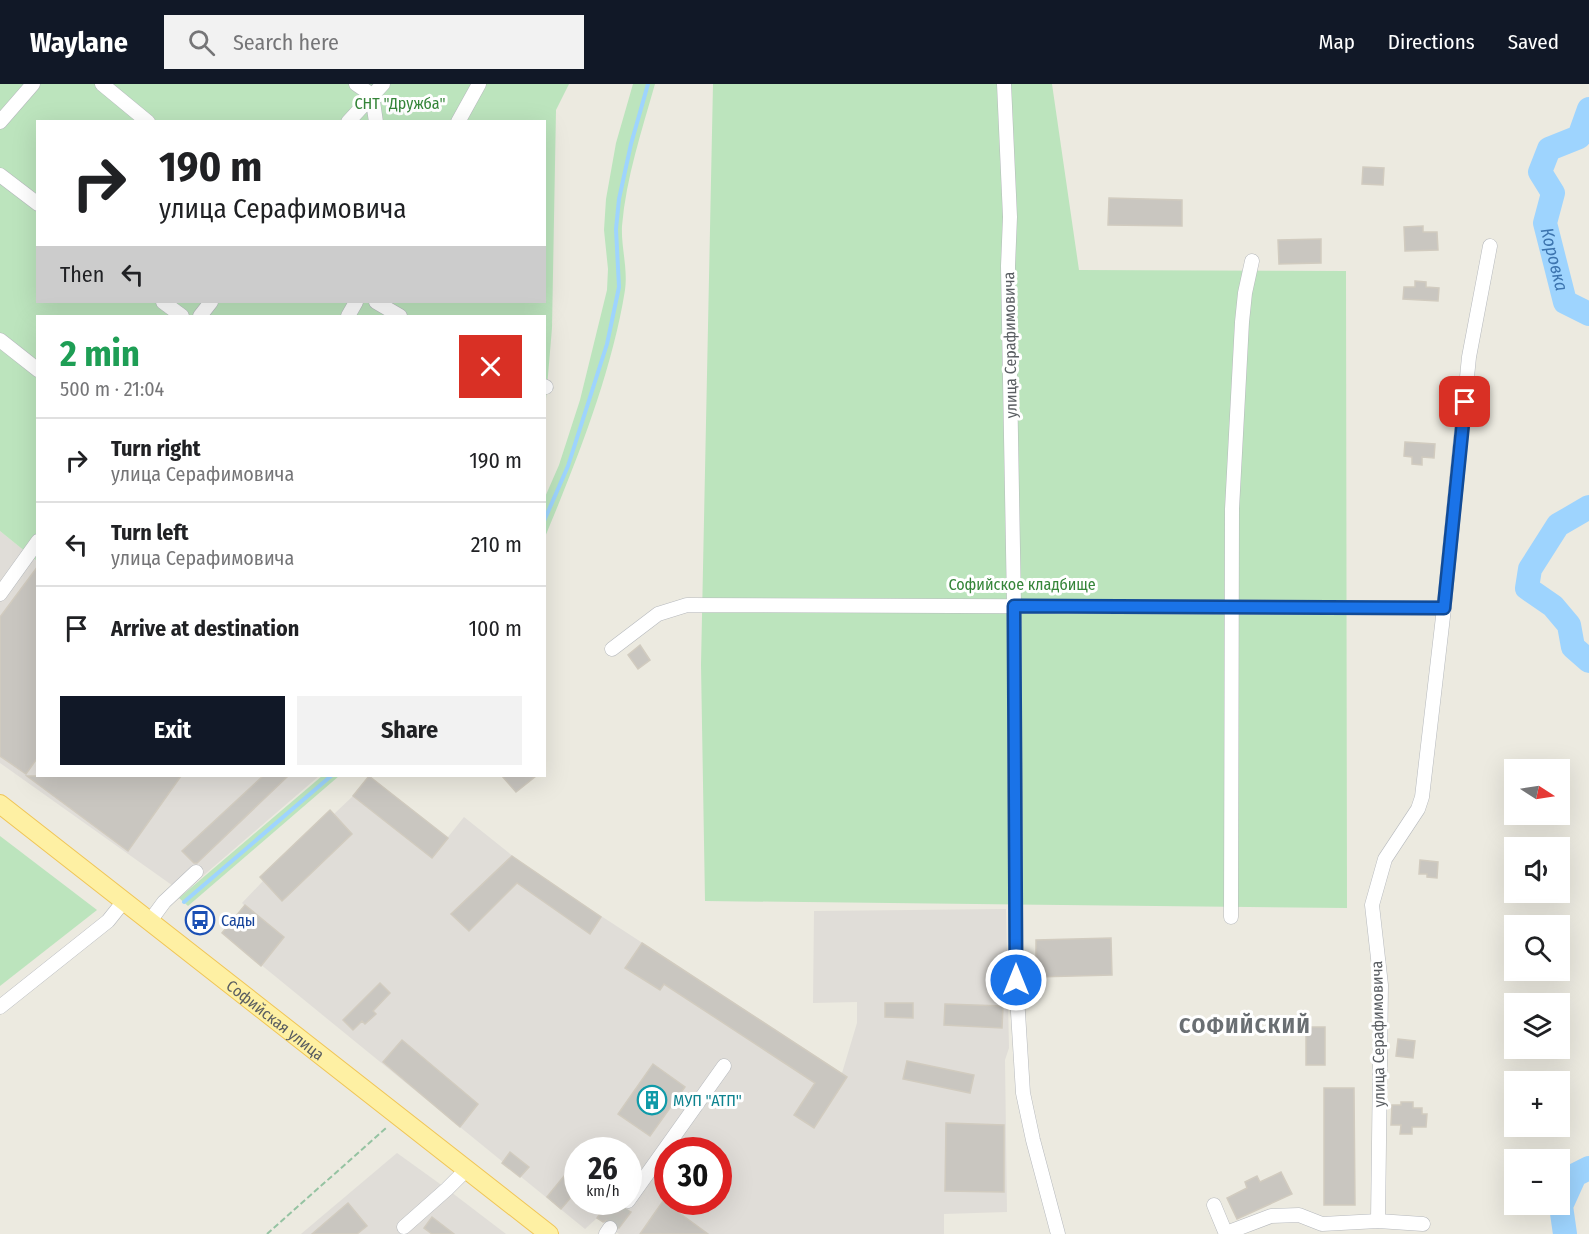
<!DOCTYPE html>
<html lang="en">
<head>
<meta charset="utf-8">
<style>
	:root { --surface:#fff; --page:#f2f2f2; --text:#202124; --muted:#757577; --line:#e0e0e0; --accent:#111827 }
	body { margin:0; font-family:"Fira Sans Condensed",sans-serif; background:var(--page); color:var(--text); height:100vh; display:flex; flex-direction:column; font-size:22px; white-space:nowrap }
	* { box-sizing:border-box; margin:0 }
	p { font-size:20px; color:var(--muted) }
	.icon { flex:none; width:33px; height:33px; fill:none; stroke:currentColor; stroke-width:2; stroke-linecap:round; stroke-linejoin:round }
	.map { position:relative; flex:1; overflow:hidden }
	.drawer { position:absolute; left:36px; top:231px; width:510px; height:462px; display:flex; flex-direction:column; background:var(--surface); border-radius:0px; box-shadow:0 6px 24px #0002 }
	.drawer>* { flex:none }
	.banner { position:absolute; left:36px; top:36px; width:510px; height:183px; border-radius:0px; box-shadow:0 6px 24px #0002; background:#fff; color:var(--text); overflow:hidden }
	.needle { width:39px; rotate:102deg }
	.buttons { position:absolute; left:1504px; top:675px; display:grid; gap:12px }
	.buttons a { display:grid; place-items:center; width:66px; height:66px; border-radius:0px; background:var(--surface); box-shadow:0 6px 24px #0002; font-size:30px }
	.speed { position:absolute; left:564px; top:1053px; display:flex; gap:12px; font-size:30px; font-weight:700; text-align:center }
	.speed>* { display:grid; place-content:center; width:78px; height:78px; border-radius:50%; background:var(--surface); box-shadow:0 6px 24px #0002; line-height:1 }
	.speed small { font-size:15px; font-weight:400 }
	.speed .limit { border:9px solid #d22; background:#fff; color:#111 }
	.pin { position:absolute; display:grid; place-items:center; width:51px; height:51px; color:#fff; margin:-26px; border-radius:12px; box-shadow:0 3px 9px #0006 }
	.me { position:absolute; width:66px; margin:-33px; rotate:0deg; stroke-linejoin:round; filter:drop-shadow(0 0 4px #0008) }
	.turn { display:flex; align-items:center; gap:21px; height:126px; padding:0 24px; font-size:27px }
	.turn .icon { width:78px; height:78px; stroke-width:2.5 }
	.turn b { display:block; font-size:42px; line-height:51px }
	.then { display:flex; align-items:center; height:57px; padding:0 24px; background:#0003; gap:12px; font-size:22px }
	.round { display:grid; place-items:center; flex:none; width:63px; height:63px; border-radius:0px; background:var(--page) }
	.summary { display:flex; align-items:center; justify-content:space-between; height:102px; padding:0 24px }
	h1 { font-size:36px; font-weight:700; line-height:45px; color:#1e9e55 }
	.button { display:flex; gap:12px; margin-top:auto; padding:12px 24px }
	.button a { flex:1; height:69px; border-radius:0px; background:var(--accent); color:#fff; font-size:24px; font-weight:700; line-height:69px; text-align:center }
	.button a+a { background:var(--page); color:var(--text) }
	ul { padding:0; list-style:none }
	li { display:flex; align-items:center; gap:18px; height:84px; padding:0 24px; border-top:2px solid var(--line) }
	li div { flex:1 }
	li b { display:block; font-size:22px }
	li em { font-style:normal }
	header { display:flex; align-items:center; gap:36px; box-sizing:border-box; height:84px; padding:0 30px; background:var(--accent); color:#fff }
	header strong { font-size:28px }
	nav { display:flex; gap:33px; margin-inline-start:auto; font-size:21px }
	.search { width:420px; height:54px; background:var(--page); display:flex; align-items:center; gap:15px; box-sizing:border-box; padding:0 21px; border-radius:0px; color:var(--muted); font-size:22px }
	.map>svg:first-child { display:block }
	.industrial { fill:#e0ddd8; fill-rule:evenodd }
	.green { fill:#bce4bd; fill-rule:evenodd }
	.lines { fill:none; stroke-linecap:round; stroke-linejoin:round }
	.stream { stroke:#9ed4fe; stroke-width:4 }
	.river { stroke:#9ed4fe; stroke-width:24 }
	.building { fill:#c9c6c0; stroke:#d1cbbf; stroke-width:1.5 }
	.minor-tunnel { stroke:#c7c7c0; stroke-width:14; stroke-dasharray:14 7; stroke-linecap:butt }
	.minor-casing { stroke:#b6b9bd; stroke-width:15 }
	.major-casing { stroke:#f0c556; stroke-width:20 }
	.path { stroke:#95c3a2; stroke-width:2; stroke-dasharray:6 3; stroke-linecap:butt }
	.minor { stroke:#fff; stroke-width:14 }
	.major { stroke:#fef0a3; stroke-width:18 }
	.route-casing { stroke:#114b97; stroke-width:15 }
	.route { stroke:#1a73e8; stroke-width:10 }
	.labels { text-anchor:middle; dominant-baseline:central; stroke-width:6; stroke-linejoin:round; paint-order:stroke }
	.park-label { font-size:16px; fill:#358539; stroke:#fff }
	.street-label { font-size:16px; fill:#595d61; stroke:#fff }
	.transit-label { font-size:16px; fill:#164399; stroke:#fff; text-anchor:start }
	.culture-label { font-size:16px; fill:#0d838f; stroke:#fff; text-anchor:start }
	.water-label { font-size:18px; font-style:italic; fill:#3c74af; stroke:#fff }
	.district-label { font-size:22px; font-weight:bold; letter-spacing:1.5px; fill:#6a6f73; stroke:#fff }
</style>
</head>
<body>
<header>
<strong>Waylane</strong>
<div class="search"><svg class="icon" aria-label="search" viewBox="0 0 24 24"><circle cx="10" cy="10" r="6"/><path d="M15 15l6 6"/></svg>Search here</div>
<nav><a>Map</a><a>Directions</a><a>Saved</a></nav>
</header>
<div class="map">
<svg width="1589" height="1150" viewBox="0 0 1589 1150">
	<rect width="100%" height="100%" fill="#eceae0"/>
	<g class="industrial">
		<path d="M0 447 37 477 38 692H319L183 809 0 679Z"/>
		<path d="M369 692 448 753 464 733 529 785 842 989 857 939V918L813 919 814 827 1006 825 1009 964 1005 976 1007 1128 944 1130V1150H619L597 1134 585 1145 222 849 245 822 242 819 263 797 260 793 330 726 334 730 353 712ZM578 1066H628V1118H578ZM668 1066H718V1118H668Z"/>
		<path d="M397 1069 447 1105 506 1150H301Z"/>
	</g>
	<g class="green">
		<path d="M0 0H569L556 26 552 244 545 327 544 232H38L37 477 0 447ZM38 38H544V218H38Z"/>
		<path d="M633 0H655C642 46 626 94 622 142 621 163 628 185 625 206 612 288 577 376 545 453V413L559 381 580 316 607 206 608 185 604 146 606 115 616 59Z"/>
		<path d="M713 0H1052L1079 186 1346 187 1347 824 705 817 701 581Z"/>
		<path d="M322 692H339L188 822 179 814Z"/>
		<path d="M0 752 97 826 0 902Z"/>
	</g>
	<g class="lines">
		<g class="stream">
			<path d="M544 437 568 382 607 260 619 203 616 145 619 115 631 60 648 0"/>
			<path d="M184 818 331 692"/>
		</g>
		<g class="river">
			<path id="s1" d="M1589 25 1579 53 1549 65 1540 88 1553 109 1545 139 1565 218 1589 230"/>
			<path d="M1589 423 1558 441 1530 485 1527 504 1553 522 1569 541 1573 563 1589 577"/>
			<path d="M1565 1150 1561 1122 1575 1091 1589 1084"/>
		</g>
	</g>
	<g class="building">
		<path d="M1363 83 1384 84 1383 101 1362 100Z"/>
		<path d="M1109 114 1182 116V142L1108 141Z"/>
		<path d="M1423 142V148H1437L1438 166 1405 167 1404 143Z"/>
		<path d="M1321 155V179L1279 180 1278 156Z"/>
		<path d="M1415 197 1426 198V203L1439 204 1438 217 1403 215 1404 203H1415Z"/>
		<path d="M1405 358 1435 360 1434 374 1422 373V381L1412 380V373L1404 372Z"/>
		<path d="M38 482V673L26 690 0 672V533Z"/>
		<path d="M640 561 650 576 638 585 628 571Z"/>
		<path d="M27 692H181L128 767Z"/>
		<path d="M263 692H288L197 779H194L182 767Z"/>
		<path d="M369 692 448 754 432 774 353 712Z"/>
		<path d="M502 692H536L516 708Z"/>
		<path d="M330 726 352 750 282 817 260 793Z"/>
		<path d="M512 772 601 833 590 850 517 799 469 847 451 830Z"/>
		<path d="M1420 776 1438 778 1437 794 1427 793V790H1419Z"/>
		<path d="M245 821 284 853 261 882 222 849Z"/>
		<path d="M1111 854 1112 891 1036 893V856Z"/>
		<path d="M642 859 847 993 814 1044 794 1031 815 999 664 900 660 906 625 884Z"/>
		<path d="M380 899 390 909 373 927 376 930 365 940 362 937 353 946 343 936Z"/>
		<path d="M885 919H913V934L885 933Z"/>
		<path d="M945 920 1003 922 1002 944 944 941Z"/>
		<rect x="1306" y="943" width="19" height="38"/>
		<path d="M1398 955 1415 957 1413 974 1396 972Z"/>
		<path d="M402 956 478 1020 460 1043 383 978Z"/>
		<path d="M907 977 974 991 970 1009 903 995Z"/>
		<path d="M653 980 685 1003 650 1052 618 1030Z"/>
		<path d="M1324 1004H1354L1355 1121H1324Z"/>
		<path d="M1401 1018H1413V1024H1422V1030H1427L1426 1043H1412V1050H1400L1401 1041H1391L1392 1021H1401Z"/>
		<path d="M946 1039 1004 1041V1108L945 1107Z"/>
		<path d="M510 1068 529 1083 520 1093 502 1079Z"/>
		<path d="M569 1086 578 1093V1105L561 1125 547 1113Z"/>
		<path d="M1281 1088 1292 1110 1237 1135 1227 1114 1247 1104 1245 1098 1257 1092 1260 1098Z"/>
		<path d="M663 1117 708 1150H640Z"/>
		<path d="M608 1118H616L622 1124 631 1128 619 1144 614 1136 610 1135 603 1138 597 1134Z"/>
		<path d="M348 1119 367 1142 357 1150H312Z"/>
		<path d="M432 1133 454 1150H432L424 1144Z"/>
	</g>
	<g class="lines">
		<path class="minor-tunnel" d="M610 1144 624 1123"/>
		<g class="minor-casing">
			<g id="minor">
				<path d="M102 0 148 38"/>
				<path d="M356 0 372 11 376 38"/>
				<path d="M1004 0 1010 133 1008 182 1014 522 1016 896 1023 1009 1033 1056 1058 1150"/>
				<path d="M0 38 33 0"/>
				<path d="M348 38 383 0"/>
				<path d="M458 38 479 0"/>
				<path d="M0 91 38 120"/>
				<path d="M163 218 182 232"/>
				<path d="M376 218 400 232"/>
				<path d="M200 232 211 218"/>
				<path d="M348 232 356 218"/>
				<path d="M0 256 38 286"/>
				<path d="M544 302 546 303"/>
				<path d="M0 510 38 457"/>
				<path d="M612 565 658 530 687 521 1444 524"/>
				<path d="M1231 833 1232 425 1242 238 1245 209 1252 177"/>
				<path d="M150 837 164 818 196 788"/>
				<path d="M0 923 108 837 124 817"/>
				<path d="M628 1117 724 982"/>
				<path d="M1214 1121 1226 1150"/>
				<path d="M1378 1137 1381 901 1372 821 1385 775 1418 725 1422 713 1444 524 1469 273 1490 162"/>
				<path d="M404 1143 447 1105 467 1085"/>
				<path d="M1226 1149 1271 1132 1299 1131 1322 1140 1378 1137 1423 1140"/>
				<path d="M606 1150 610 1144"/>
			</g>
		</g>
		<g class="major-casing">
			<g id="major">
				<path id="s2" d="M0 720 549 1150"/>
			</g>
		</g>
		<path class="path" d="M267 1150 386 1044"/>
		<use href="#minor" class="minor"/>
		<use href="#major" class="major"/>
	</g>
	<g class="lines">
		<g class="route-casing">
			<path id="route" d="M1016 896 1014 522 1444 524 1465 318"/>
		</g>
		<use href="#route" class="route"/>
	</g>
	<defs>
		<g id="bus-ring" transform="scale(1.5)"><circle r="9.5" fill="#fff" stroke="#1a4fb4" stroke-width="1.5"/><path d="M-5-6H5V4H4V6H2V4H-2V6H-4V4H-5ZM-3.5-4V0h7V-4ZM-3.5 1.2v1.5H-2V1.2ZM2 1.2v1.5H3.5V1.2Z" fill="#1a4fb4"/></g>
		<g id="building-ring" transform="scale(1.5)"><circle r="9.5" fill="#fff" stroke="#0f9aa8" stroke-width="1.5"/><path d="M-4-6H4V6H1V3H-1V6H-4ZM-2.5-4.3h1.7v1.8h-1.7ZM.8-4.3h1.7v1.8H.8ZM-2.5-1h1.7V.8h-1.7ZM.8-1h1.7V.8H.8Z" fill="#0f9aa8"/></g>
	</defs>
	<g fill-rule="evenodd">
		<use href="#bus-ring" x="200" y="836"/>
		<use href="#building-ring" x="652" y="1016"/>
	</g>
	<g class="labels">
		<g class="park-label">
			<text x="400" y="19">СНТ "Дружба"</text>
			<text x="1022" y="500">Софийское кладбище</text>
		</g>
		<g class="street-label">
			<text transform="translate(1010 261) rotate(-91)">улица Серафимовича</text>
			<text stroke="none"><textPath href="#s2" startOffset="350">Софийская улица</textPath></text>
			<text transform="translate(1378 950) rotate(-91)">улица Серафимовича</text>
		</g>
		<g class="transit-label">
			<text x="221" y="836">Сады</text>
		</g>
		<g class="culture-label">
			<text x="673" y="1016">МУП "АТП"</text>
		</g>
		<g class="water-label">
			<text stroke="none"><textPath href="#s1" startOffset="180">Коровка</textPath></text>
		</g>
		<g class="district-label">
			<text x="1245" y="941">СОФИЙСКИЙ</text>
		</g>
	</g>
</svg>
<div class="buttons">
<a><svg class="needle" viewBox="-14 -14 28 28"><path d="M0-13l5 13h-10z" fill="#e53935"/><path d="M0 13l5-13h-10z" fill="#757577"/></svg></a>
<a><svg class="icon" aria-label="sound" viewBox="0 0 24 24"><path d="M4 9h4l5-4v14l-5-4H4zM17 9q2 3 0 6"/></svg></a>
<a><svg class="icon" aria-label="search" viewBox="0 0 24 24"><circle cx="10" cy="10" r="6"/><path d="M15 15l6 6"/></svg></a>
<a><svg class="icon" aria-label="layers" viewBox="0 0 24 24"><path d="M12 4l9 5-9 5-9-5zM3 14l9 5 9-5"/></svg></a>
<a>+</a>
<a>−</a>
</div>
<div class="speed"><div>26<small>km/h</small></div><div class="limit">30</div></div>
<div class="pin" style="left:1465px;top:318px;background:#d93025"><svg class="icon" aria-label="arrive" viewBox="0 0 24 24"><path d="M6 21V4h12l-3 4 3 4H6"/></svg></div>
<svg class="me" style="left:1016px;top:896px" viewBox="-20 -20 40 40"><circle r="17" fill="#1a73e8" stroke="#fff" stroke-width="3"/><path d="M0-11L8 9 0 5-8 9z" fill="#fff"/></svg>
<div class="banner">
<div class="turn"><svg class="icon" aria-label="right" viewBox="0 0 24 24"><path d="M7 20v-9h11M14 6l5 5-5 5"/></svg><div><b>190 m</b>улица Серафимовича</div></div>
<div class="then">Then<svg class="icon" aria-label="left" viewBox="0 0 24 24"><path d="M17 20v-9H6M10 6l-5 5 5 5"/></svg></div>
</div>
<section class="drawer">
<div class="summary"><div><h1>2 min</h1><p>500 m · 21:04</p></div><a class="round" style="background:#d93025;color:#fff"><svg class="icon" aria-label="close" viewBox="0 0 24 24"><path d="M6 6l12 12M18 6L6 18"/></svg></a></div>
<ul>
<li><svg class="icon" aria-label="right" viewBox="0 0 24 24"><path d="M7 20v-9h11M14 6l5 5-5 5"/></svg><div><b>Turn right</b><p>улица Серафимовича</p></div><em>190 m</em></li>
<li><svg class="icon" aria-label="left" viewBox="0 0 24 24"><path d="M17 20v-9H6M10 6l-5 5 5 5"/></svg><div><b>Turn left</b><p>улица Серафимовича</p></div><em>210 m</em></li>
<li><svg class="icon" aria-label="arrive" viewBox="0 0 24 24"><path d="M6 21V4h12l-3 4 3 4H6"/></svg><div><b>Arrive at destination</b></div><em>100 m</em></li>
</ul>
<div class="button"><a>Exit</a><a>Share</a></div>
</section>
</div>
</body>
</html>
